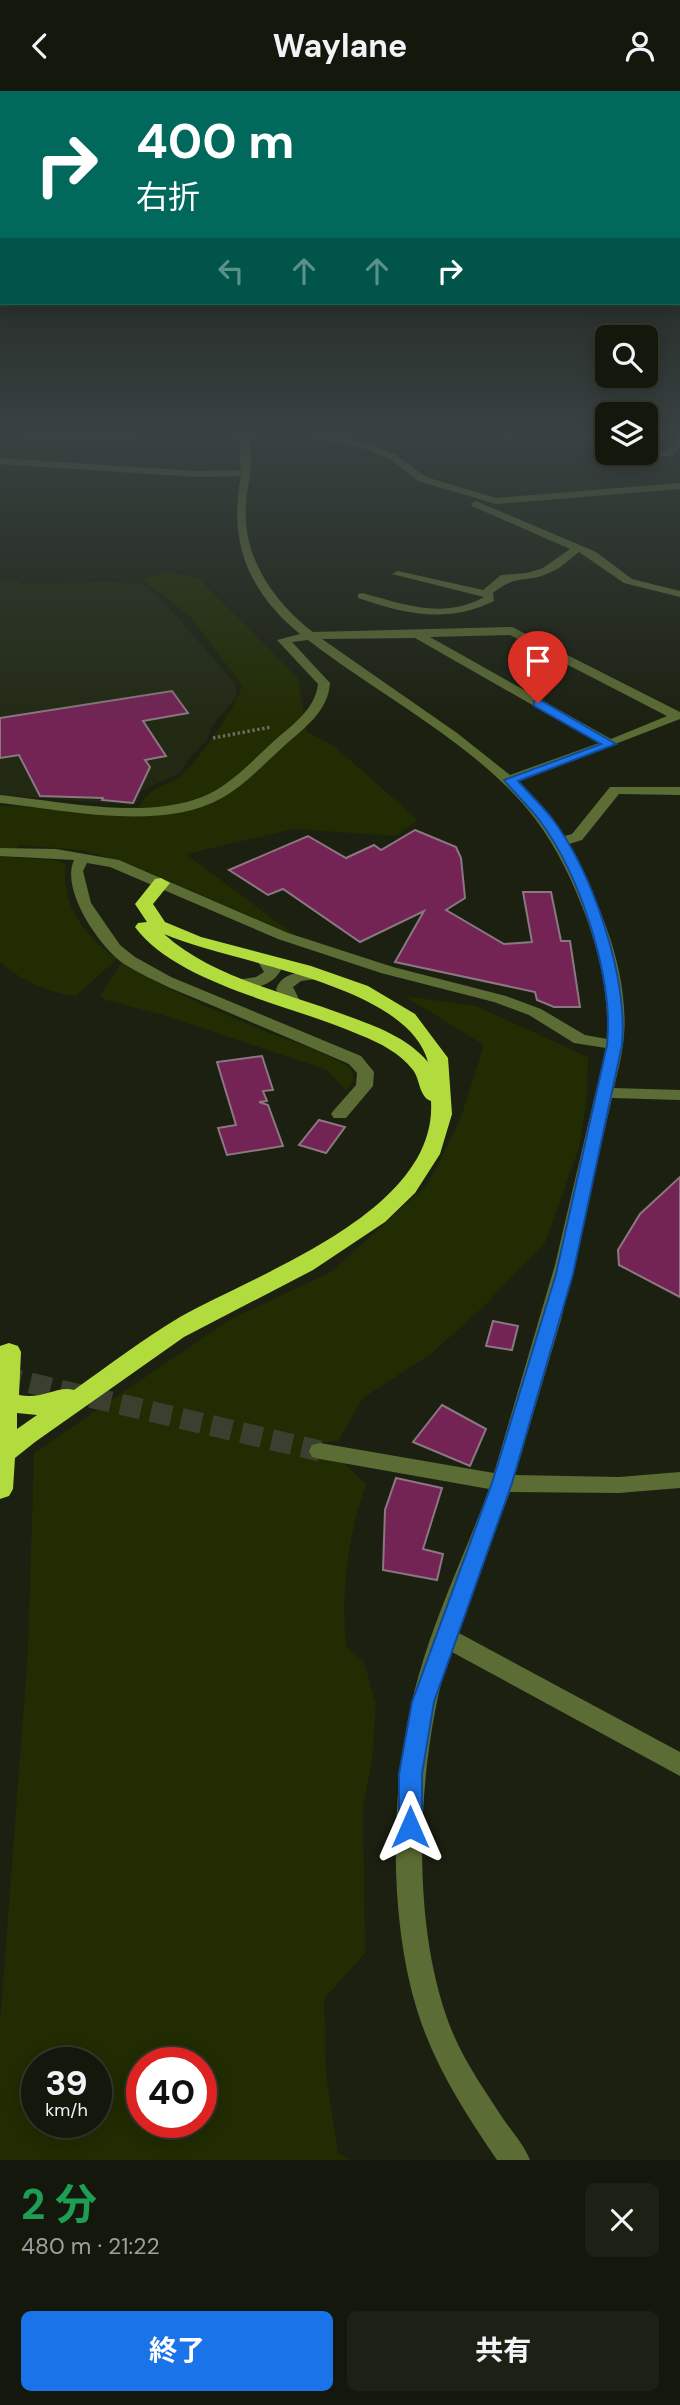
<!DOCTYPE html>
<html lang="ja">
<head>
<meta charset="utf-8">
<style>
	:root { --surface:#14180c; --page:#1d2115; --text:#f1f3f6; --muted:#9da09d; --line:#33372d; --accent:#1a73e8 }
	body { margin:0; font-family:"DM Sans","Noto Sans JP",sans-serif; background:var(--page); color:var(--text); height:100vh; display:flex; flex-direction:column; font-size:26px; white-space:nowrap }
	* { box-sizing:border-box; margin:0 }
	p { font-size:23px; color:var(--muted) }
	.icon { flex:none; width:38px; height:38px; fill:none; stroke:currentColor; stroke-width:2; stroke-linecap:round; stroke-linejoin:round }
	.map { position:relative; height:2069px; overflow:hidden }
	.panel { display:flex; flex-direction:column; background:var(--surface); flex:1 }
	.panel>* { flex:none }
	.guide { position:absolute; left:0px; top:0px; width:681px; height:214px; box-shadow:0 4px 18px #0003,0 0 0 2px var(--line); background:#00695c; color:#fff; overflow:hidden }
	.tools { position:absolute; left:595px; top:234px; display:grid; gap:14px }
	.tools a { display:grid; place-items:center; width:63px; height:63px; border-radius:10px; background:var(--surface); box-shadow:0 4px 18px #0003,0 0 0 2px var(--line); font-size:35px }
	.speed { position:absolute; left:21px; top:1956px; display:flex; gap:14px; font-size:35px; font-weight:700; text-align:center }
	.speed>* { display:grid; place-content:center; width:91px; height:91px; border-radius:50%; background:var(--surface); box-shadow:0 4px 18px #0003,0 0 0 2px var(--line); line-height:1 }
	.speed small { font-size:18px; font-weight:400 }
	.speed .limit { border:10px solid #d22; background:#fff; color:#111 }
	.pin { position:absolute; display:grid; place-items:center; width:60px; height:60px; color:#fff; margin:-72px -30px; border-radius:50% 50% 50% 0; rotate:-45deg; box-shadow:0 0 7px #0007 }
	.pin .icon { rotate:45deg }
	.me { position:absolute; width:77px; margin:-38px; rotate:0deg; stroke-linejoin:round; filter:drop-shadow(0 0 5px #0008) }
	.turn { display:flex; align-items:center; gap:24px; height:147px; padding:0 21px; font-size:32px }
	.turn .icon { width:91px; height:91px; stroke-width:2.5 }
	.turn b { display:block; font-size:49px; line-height:60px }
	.lanes { display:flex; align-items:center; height:66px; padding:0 21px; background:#0003; justify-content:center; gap:35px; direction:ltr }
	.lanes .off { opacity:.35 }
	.round { display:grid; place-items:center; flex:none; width:74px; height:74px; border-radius:10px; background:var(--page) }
	.headline { display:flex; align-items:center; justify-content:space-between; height:119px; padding:0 21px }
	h1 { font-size:42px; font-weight:700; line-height:52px; color:#1e9e55 }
	.primary-button { display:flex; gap:14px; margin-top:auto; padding:14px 21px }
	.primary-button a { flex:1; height:80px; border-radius:10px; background:var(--accent); color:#fff; font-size:28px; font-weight:700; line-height:80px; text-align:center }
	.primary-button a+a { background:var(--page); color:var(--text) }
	header { display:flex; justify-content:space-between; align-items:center; height:91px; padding:0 21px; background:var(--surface); font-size:32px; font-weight:700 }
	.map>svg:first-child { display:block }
	.built { fill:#222913 }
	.green { fill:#212c02; fill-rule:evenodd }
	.building { fill:#732455; stroke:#8b7781; stroke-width:2 }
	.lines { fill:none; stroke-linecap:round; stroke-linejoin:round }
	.minor-tunnel { stroke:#3a3f30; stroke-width:21; stroke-dasharray:21 10; stroke-linecap:butt }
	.path { stroke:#686d5f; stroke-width:3.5; stroke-dasharray:2.5 2.5; stroke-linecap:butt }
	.minor { fill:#5b6c34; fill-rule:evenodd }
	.highway { fill:#b2dc3d; fill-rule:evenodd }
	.route { fill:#1a73e8; stroke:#114b97; stroke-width:2 }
</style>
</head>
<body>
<header><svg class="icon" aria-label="back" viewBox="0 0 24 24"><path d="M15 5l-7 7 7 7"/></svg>Waylane<svg class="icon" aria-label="person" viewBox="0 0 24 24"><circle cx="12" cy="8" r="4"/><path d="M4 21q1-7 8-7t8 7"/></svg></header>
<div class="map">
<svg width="680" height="2069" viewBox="0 0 680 2069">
	<rect width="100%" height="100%" fill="#1b2010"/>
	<path class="built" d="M0 489 17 490 23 494 107 491 143 494 158 505 235 592 237 605 212 635 207 650 191 665 180 682 141 700 135 714 0 704Z"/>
	<g class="green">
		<path d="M16 346H138L135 355Z"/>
		<path d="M165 480 199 488 298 587 307 641 334 655 418 729 396 745 294 738 186 763 296 845 132 774 82 759 18 754 14 767 54 769 66 773C60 815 86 845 117 868L76 905C50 903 19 888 0 871V715L139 716C154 689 169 698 185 681 199 667 240 611 242 594L189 524 142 489Z"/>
		<path d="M121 872C165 897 211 918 257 937 289 950 321 959 351 977L354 989 346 1000 327 979 163 924 106 909 100 905Z"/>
		<path d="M404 905 476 915 588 966 587 1006 579 1057 545 1152 482 1217 432 1262 363 1307 338 1350 319 1352 313 1364 344 1372 366 1393C348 1446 341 1500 346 1555L364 1571 376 1613 372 1671 363 1714 365 1862 324 1908 326 1983 338 2062 351 2069H0V1932L28 1560 34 1362 229 1229 331 1181 428 1093 460 1029 484 954ZM37 1972H96V2032H37ZM142 1972H201V2032H142Z"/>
	</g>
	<g class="building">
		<path d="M172 600 188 622 143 630 166 665 145 669 150 676 133 712 102 709 103 707 40 705 19 664 0 667V627Z"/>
		<path d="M415 739 456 756 461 767 465 807 446 819 504 853 532 851 523 801H551L561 850H570L580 916H554L537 909 535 901 395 871 424 820 360 851 283 798 268 804 229 779 308 745 346 767 374 754 381 759Z"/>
		<path d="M262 965 273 999 263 1000 267 1010 259 1011 268 1014 283 1055 227 1064 218 1037 236 1034 217 971Z"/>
		<path d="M319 1029 345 1036 326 1062 299 1054Z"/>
		<path d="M680 1086V1206L619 1174 618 1159 640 1123Z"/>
		<path d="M493 1230 518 1235 512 1259 486 1255Z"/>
		<path d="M442 1314 486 1338 470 1375 413 1351Z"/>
		<path d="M396 1387 442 1397 423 1458 443 1463 437 1489 383 1479 385 1419Z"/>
	</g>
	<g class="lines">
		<path class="minor-tunnel" d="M0 1285 320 1360"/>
		<path class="path" d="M213 647 271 636"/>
		<g class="minor">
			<path d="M239 346H248C256 370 247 391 246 415 242 466 275 512 313 541L512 536 680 621V628L517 691 548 725 561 746 572 743 610 696H680V704L619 703 582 749 566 754C601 809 632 888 623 954 621 969 617 983 614 997L680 999V1009L612 1007 561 1229 515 1384 619 1386 680 1381V1397L619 1402 510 1401 457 1541 680 1661V1685L450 1560C416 1669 408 1841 455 1947 468 1976 487 2003 504 2029 513 2042 524 2054 530 2069H497C465 2022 434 1974 417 1919 387 1821 390 1686 418 1587 436 1522 466 1461 489 1398L320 1368 312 1366 309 1360 312 1354 320 1352 494 1382 555 1174 606 957 574 952 529 924 494 911 381 882 278 848 110 776 87 772 83 780 91 812 120 854 135 866 171 886 361 965 374 981 373 995 346 1027H334L331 1023 334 1019 356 994 357 982 349 973C305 954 260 935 216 916 185 903 153 891 124 873 100 857 60 799 74 769L0 765V757L56 758 119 769 288 842 393 876 506 905 541 918 585 944 607 948C609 905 600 864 585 823 573 791 557 757 536 729 480 655 382 606 308 549L292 551 330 592C328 621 304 637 284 655 264 673 246 693 222 707 162 741 66 719 0 712V704C60 710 144 729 202 706 230 695 252 670 274 650 292 634 315 619 318 593L277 549 300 543C248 500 228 451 241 385L197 386 0 373V367L197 380 241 379ZM510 544 667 625 611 648 430 546ZM415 547 599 652 510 684 457 642 322 548Z"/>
			<path d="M311 346H331L369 352 396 364 426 386 496 407 680 392V398L496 413 418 390 390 368 364 357Z"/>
			<path d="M677 346H680V355L673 365H643L638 362H646V359L667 360Z"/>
			<path d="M476 410 596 461 632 488 680 500V506L624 492 579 461C570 468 561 477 551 481 527 493 517 482 493 502L494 510C447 533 405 523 358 507V503L362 502C404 513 443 529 484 506L392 483 398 480 483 499 501 484 527 482 543 477 570 458 472 415 471 413Z"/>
			<path d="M265 864 271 866 281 879C272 895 254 899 236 895L234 892 236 889 256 886 264 881 257 869Z"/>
			<path d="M318 879 326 884 324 887 301 890 293 896 300 910 298 913H286L276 899C281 881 302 881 318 879Z"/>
		</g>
		<path class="highway" d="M161 787 170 792 153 813 165 831 201 846 311 875 368 895 415 923 448 967 452 1023 440 1063 415 1102 385 1131 313 1179 184 1246 35 1351 15 1367 13 1398 9 1405 0 1408V1255L9 1252 18 1255 21 1261 19 1304C43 1309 58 1294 74 1299 109 1274 143 1248 180 1226 257 1182 438 1121 431 1010 419 1006 420 988 413 979 400 962 380 952 360 944 296 915 178 894 135 836L138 832 147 831 135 813 155 788ZM164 843C230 872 407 892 428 971 407 946 375 935 345 924 284 901 213 887 164 843ZM17 1322 37 1324 17 1338Z"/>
	</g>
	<linearGradient id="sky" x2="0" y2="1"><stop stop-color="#0f1209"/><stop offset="0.54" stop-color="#394242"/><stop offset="1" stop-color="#394242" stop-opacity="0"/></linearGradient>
	<rect width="680" height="635" fill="url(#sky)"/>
	<path class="route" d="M534 610H542L616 653 518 690C529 702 541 714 551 726 593 781 628 886 622 954L573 1183 512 1392 434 1611 422 1683V1736L418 1743 410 1746 402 1743 399 1736V1683L412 1611 492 1392 556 1183 607 954C614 887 580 784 540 730 529 715 515 703 504 689L601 653 534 615Z"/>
</svg>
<div class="tools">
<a><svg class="icon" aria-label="search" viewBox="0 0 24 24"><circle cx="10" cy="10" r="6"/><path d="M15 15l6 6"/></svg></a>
<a><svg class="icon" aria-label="layers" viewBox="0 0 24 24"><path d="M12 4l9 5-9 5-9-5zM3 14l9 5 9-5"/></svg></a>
</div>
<div class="speed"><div>39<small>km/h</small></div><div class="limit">40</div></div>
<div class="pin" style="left:538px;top:612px;background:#d93025"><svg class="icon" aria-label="arrive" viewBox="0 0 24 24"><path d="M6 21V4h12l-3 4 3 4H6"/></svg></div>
<svg class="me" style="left:410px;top:1736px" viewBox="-20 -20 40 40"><path d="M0-17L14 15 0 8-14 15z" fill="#1a73e8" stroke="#fff" stroke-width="4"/></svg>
<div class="guide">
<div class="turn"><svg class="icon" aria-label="right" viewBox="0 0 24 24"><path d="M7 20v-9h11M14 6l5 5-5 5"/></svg><div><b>400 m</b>右折</div></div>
<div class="lanes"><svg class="icon off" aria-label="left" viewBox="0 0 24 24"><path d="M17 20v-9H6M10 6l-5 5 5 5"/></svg><svg class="icon off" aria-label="ahead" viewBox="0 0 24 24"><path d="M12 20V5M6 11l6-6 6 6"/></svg><svg class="icon off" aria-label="ahead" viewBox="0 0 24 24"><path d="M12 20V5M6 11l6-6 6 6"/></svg><svg class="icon" aria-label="right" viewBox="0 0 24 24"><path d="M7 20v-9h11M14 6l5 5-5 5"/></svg></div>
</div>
</div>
<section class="panel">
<div class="headline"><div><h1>2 分</h1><p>480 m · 21:22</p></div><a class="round"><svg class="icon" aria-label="close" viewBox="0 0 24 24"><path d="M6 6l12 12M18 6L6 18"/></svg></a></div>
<div class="primary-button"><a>終了</a><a>共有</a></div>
</section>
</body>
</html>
